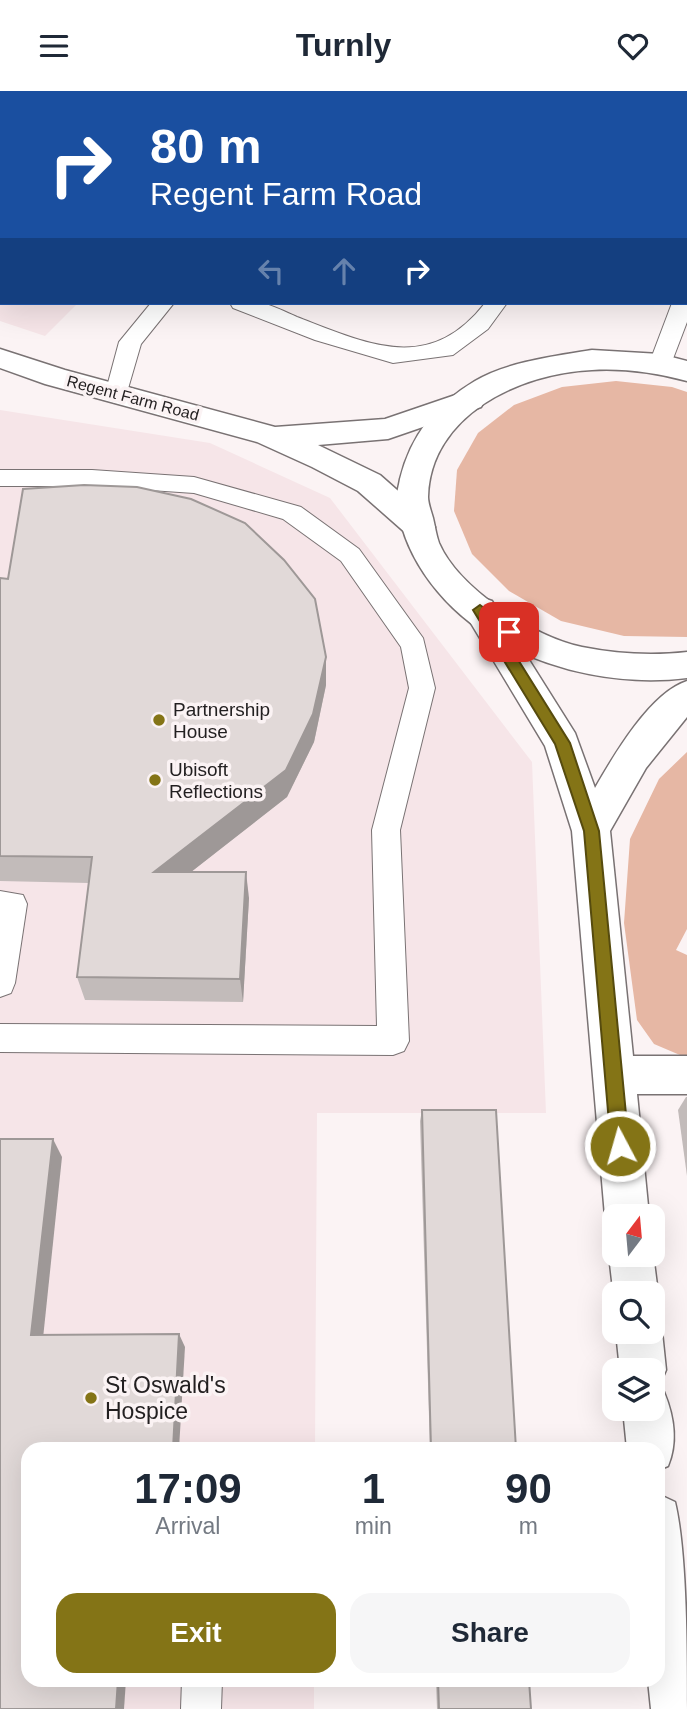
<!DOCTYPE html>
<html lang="en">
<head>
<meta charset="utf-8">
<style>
	:root { --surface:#fff; --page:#f6f6f7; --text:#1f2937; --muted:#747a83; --accent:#847416 }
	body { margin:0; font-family:Arial,sans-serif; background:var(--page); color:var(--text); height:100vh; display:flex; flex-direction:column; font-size:26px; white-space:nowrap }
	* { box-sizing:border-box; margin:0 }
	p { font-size:23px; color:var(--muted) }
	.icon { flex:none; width:38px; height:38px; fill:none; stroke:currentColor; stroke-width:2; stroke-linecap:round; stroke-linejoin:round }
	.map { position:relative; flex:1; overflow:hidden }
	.side { position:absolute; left:21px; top:1351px; width:644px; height:245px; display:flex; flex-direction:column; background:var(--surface); border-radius:21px; box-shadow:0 7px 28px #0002 }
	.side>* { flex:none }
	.guide { position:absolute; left:0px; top:0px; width:688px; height:214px; box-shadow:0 7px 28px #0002; background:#1a4fa0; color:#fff; overflow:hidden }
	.needle { width:46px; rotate:16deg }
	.controls { position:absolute; left:602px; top:1113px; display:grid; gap:14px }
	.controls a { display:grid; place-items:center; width:63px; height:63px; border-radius:14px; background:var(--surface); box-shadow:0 7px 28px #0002; font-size:35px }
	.pin { position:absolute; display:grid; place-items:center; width:60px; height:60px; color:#fff; margin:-30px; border-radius:14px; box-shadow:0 4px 10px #0006 }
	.me { position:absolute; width:77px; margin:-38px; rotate:354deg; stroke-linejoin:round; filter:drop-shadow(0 0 5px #0008) }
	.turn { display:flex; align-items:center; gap:24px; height:147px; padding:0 35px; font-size:32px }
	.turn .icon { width:91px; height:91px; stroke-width:2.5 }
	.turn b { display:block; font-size:49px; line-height:60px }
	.lanes { display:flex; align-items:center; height:66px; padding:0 35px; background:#0003; justify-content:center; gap:35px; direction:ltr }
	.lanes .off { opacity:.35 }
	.eta { display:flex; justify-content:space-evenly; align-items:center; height:119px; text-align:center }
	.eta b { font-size:42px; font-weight:600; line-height:49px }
	.button { display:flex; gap:14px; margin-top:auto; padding:14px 35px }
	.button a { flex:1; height:80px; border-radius:21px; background:var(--accent); color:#fff; font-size:28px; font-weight:600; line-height:80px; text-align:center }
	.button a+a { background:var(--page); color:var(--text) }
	header { display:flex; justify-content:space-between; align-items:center; height:91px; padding:0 35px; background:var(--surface); font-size:32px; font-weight:600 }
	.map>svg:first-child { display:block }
	.built { fill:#f6e5e8 }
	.green { fill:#e6b7a4 }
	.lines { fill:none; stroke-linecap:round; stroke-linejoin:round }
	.lane-casing { stroke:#797273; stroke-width:2 }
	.street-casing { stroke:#797273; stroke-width:3 }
	.secondary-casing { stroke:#797273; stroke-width:3 }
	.lane { fill:#fff; fill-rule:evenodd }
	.street { fill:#fff; fill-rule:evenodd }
	.secondary { fill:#fff; fill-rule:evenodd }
	.wall { fill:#c2bbba }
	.shaded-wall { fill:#9e9897 }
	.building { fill:#e1d9d8; stroke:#9e9897; stroke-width:2 }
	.route { fill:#847416; stroke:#564b0e; stroke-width:2 }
	.poi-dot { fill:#847416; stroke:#fbf3f4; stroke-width:2.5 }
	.labels { text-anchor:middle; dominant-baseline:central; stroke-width:7; stroke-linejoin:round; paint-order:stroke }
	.far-street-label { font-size:16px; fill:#221f20; stroke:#fbf3f4 }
	.poi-label { font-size:19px; fill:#221f20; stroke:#fbf3f4; text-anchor:start }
	.near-poi-label { font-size:23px; fill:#221f20; stroke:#fbf3f4; text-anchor:start }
</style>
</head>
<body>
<header><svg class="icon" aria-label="menu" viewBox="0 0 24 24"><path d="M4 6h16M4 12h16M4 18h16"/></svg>Turnly<svg class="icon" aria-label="heart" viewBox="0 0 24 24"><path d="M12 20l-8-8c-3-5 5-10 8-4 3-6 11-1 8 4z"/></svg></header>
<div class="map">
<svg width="687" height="1618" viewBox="0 0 687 1618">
	<rect width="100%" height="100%" fill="#fbf3f4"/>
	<g class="built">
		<path d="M0 0H287L2 2V212H78L45 245 0 230Z"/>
		<path d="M0 319 210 352 330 407 532 671 546 1022H317L315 1358H28V1589H314V1618H0Z"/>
	</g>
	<g class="green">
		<path d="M616 290 672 296 687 301V546L624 545 561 530 509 500 472 463 454 420 457 379 478 342 514 314 562 296Z"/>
		<path d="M687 661V838L676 859 687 864V967L654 953 637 929 624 832 630 748 659 688Z"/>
	</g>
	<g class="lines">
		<g class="lane-casing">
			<g id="lane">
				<path d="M377 0H397L376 2Z"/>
				<path d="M598 0H622L623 2H600Z"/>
				<rect x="686" y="17" width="1" height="13"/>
				<rect x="686" y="170" width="1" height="14"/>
				<path d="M687 206V231L671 273 668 278 660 280 652 278 649 273 672 212H686Z"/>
				<path d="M151 212H174L141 253 125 308 117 311 109 308 105 303 119 251Z"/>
				<path d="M230 212C240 212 252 210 262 212 274 215 286 221 297 226 368 253 429 284 485 212H507L488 238 453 264 393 272 315 249 233 217Z"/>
				<path d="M0 379H92L194 386 301 416 359 458 423 547 435 597 400 739 409 950 404 960 393 964 0 961V933L377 935 372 739 409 597 401 556 341 470 283 428 194 402 92 395H0Z"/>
				<path d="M0 800 23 804 27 813 15 892 11 902 0 906Z"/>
				<path d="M182 1589H222L221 1618H181Z"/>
			</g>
		</g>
		<g class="street-casing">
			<g id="street">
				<path d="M0 258 65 279 275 336 385 328 470 299 481 302 485 309 481 316 388 348 318 354 380 384 430 428 435 436 430 444 419 447 408 444 358 400 312 376 257 351 45 293 0 277Z"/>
				<path d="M480 506 492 510 575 642 595 697C614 664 650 602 687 590V626L646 677 610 740 633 965H687V1003H637L649 1125H614V1141L605 1125 572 740 545 655 463 519 468 510Z"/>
				<path d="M614 1151V1164L653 1163 658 1202 653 1214V1202H614V1207L609 1164Z"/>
				<path d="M653 1224 662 1241 666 1279 659 1295 655 1298 664 1301C674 1325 678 1351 668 1375L658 1379V1358H627L623 1318H653V1279H620L616 1241H653Z"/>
				<path d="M658 1403 675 1411C687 1461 687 1561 687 1618H651L648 1589H658Z"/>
			</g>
		</g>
		<g class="secondary-casing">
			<path id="secondary" d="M592 259 660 263 687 270V290C657 282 624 277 592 279 520 282 430 324 428 406 428 412 431 420 433 427 435 435 436 444 439 452 459 498 534 546 582 556 617 563 652 565 687 561V587C623 595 554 581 498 550 447 522 402 468 397 409 396 403 399 395 400 388 411 344 435 314 475 290 507 271 555 265 592 259Z"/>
		</g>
		<use href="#lane" class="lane"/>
		<use href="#street" class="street"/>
		<use href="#secondary" class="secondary"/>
	</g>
	<g class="wall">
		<path d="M107 0H188L186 2H113Z"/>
		<rect x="686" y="41" width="1" height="81"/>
		<path d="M0 487 326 594 314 651 287 706 191 781 249 807 243 911 85 909 77 886 89 792 0 790Z"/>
		<path d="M686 1006H687V1085L678 1019Z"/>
		<path d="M422 1019 516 1358H430L420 1030Z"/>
		<path d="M436 1589H529L531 1618H437Z"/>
	</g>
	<g class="shaded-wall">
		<path d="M34 0H69L67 2H32Z"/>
		<path d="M169 0H188L186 2H169Z"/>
		<path d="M552 0H572L570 2H551Z"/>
		<path d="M2 30V63L0 64V31Z"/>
		<path d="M326 566V594L314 651 287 706 159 806 154 781Z"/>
		<path d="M246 781 249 807 243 911 240 888Z"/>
		<path d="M53 1048 62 1066 42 1257 31 1244Z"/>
		<path d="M179 1243 185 1256 179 1358H173Z"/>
		<path d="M118 1589H126L124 1618H116Z"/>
	</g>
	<g class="building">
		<path d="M0 0H34L32 2H2V30L0 31Z"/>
		<path d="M447 0H552L551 1 554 2H445Z"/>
		<path d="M686 41H687V94L686 93Z"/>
		<path d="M84 394 137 396 191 408 245 432 284 469 315 508 326 566 313 623 286 679 154 781H246L240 888 77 886 92 766 0 765V487L8 488 23 398Z"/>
		<path d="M422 1019H496L516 1358H431Z"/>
		<path d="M0 1048H53L31 1244 179 1243 173 1358H28V1589H118L116 1618H0Z"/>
		<path d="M438 1589H529L531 1618H439Z"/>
	</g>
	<path class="route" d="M480 514 516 541 509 546 502 543 570 652 599 740 629 1055 626 1061 620 1063 614 1061 611 1055 584 740 555 653 473 519Z"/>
	<g class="poi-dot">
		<circle cx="159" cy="629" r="7"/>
		<circle cx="155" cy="689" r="7"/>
		<circle cx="91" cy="1307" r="7"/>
	</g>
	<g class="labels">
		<g class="far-street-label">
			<text transform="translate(133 307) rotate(15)">Regent Farm Road</text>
		</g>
		<g class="poi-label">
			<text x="173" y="618">Partnership<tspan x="173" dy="22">House</tspan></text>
			<text x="169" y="678">Ubisoft<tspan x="169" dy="22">Reflections</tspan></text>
		</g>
		<g class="near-poi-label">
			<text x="105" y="1294">St Oswald's<tspan x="105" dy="26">Hospice</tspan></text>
		</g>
	</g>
</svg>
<div class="controls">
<a><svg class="needle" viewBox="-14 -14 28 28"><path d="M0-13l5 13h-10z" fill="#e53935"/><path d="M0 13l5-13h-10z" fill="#747a83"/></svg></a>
<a><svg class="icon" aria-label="search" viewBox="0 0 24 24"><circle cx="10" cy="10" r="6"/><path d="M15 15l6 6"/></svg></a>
<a><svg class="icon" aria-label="layers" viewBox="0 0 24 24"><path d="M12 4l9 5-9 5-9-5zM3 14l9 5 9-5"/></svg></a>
</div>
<div class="pin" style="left:509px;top:541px;background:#d93025"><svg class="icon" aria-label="arrive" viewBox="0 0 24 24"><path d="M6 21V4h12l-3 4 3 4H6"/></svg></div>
<svg class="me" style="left:620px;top:1055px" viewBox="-20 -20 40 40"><circle r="17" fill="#847416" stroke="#fff" stroke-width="3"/><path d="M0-11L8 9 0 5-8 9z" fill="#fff"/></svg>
<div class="guide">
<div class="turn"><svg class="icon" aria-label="right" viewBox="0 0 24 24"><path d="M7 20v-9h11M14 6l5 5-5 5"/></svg><div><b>80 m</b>Regent Farm Road</div></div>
<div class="lanes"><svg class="icon off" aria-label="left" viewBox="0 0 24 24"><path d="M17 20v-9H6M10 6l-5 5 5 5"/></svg><svg class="icon off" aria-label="ahead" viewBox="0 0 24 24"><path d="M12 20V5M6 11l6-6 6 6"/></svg><svg class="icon" aria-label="right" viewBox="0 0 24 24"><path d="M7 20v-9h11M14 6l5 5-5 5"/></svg></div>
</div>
<section class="side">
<div class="eta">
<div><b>17:09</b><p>Arrival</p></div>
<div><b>1</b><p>min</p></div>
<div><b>90</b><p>m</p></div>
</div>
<div class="button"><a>Exit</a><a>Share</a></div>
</section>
</div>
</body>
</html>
